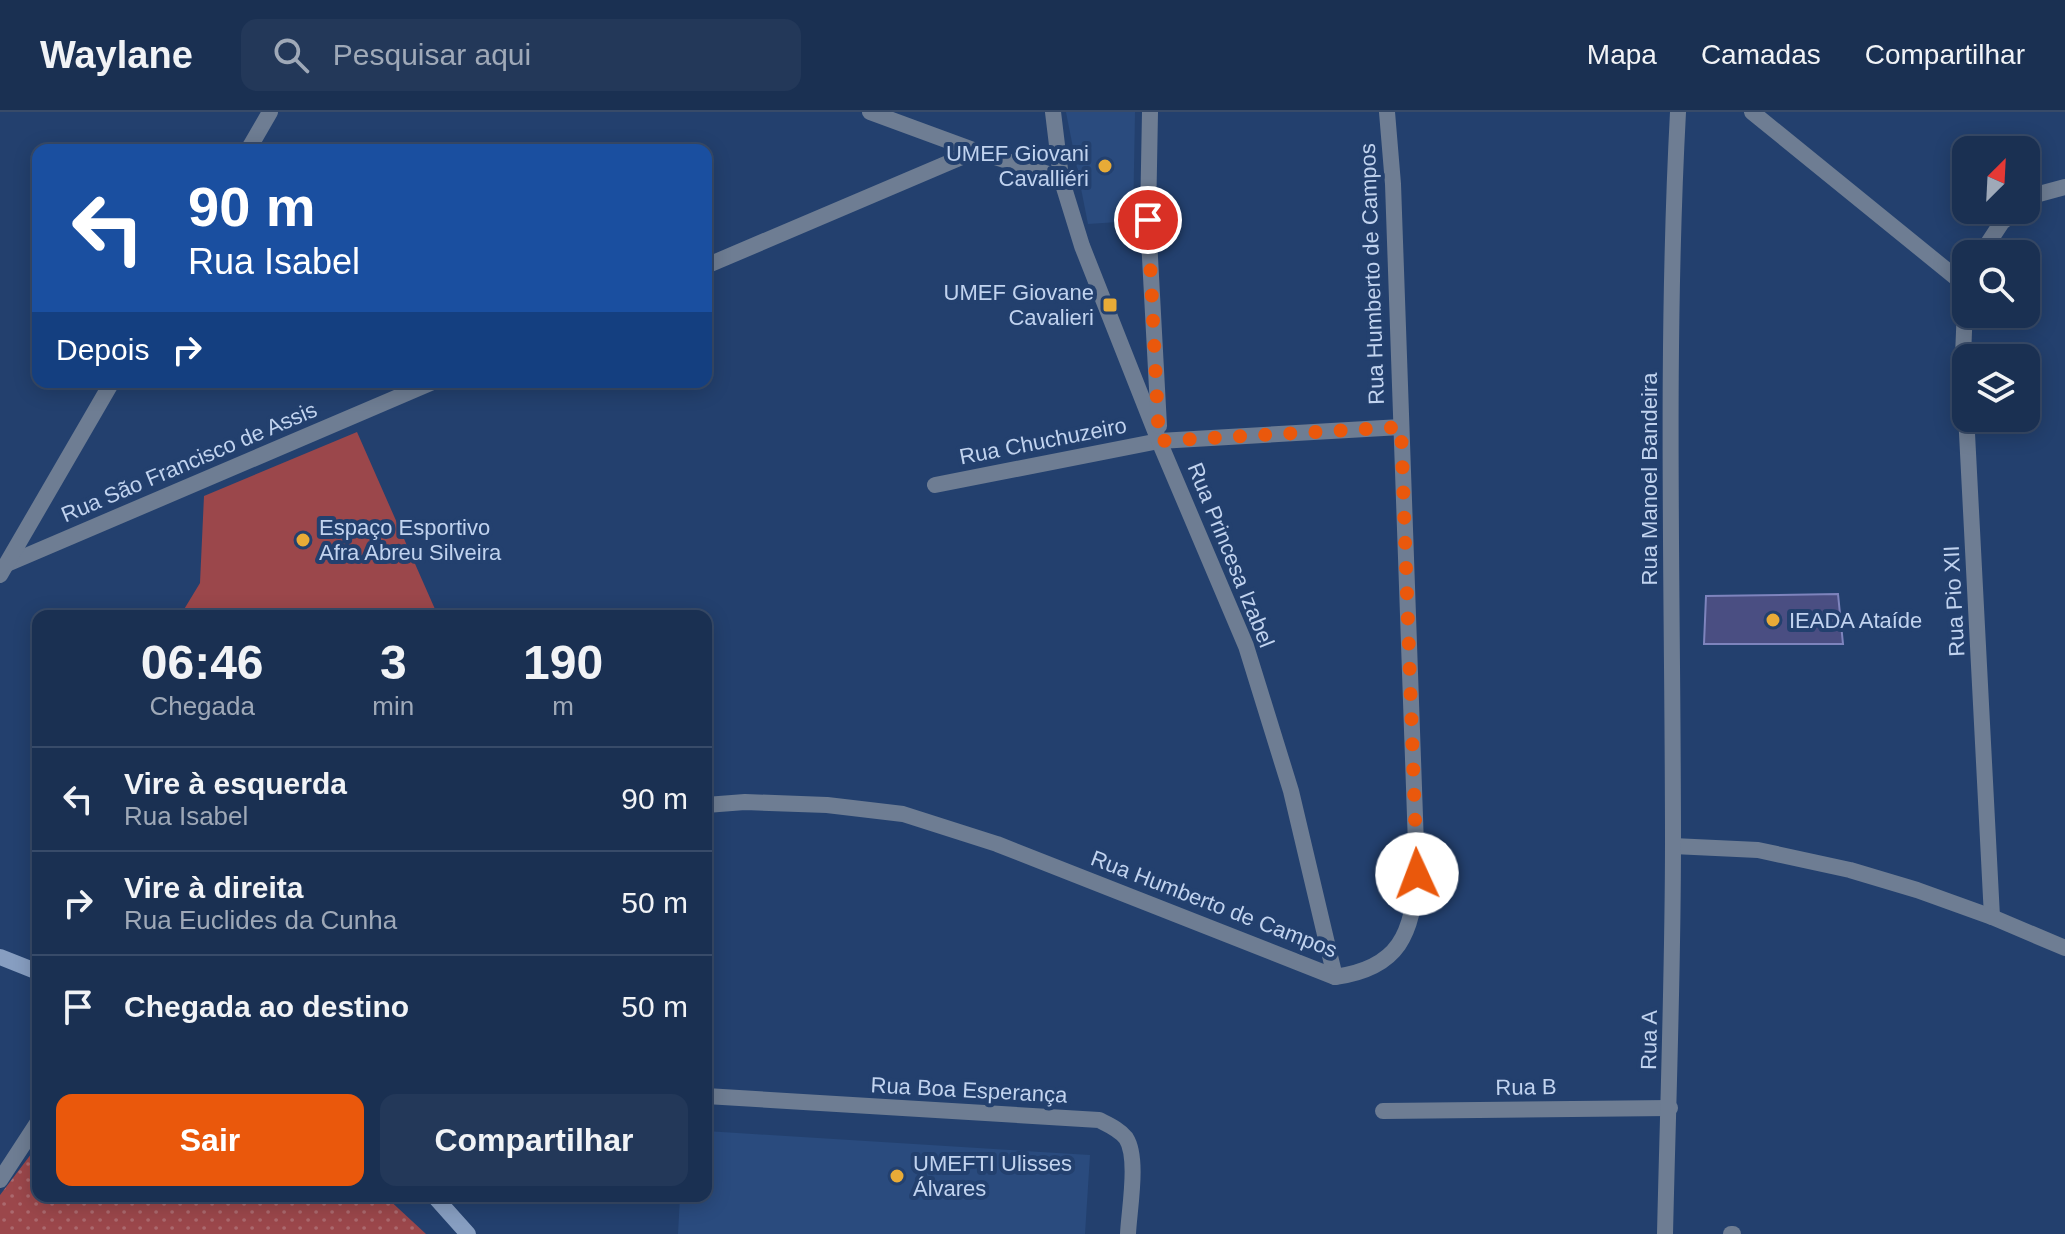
<!DOCTYPE html>
<html lang="pt">
<head>
<meta charset="utf-8">
<style>
	:root { --surface:#1a3052; --page:#233859; --text:#f1f3f6; --muted:#9fa9b8; --line:#384b69; --accent:#ea580c }
	body { margin:0; font-family:Arial,sans-serif; background:var(--page); color:var(--text); height:100vh; display:flex; flex-direction:column; font-size:30px; white-space:nowrap }
	* { box-sizing:border-box; margin:0 }
	p { font-size:26px; color:var(--muted) }
	.icon { flex:none; width:44px; height:44px; fill:none; stroke:currentColor; stroke-width:2; stroke-linecap:round; stroke-linejoin:round }
	.map { position:relative; flex:1; overflow:hidden }
	.sheet { position:absolute; left:32px; top:498px; width:680px; height:592px; display:flex; flex-direction:column; background:var(--surface); border-radius:16px; box-shadow:0 4px 20px #0003,0 0 0 2px var(--line) }
	.sheet>* { flex:none }
	.guide { position:absolute; left:32px; top:32px; width:680px; height:244px; border-radius:16px; box-shadow:0 4px 20px #0003,0 0 0 2px var(--line); background:#1a4fa0; color:#fff; overflow:hidden }
	.needle { width:52px; rotate:24deg }
	.buttons { position:absolute; left:1952px; top:24px; display:grid; gap:16px }
	.buttons a { display:grid; place-items:center; width:88px; height:88px; border-radius:16px; background:var(--surface); box-shadow:0 4px 20px #0003,0 0 0 2px var(--line); font-size:40px }
	.pin { position:absolute; display:grid; place-items:center; width:68px; height:68px; color:#fff; margin:-34px; border:4px solid #fff; border-radius:50%; box-shadow:0 2px 8px #0007 }
	.me { position:absolute; width:88px; margin:-44px; rotate:358deg; stroke-linejoin:round; filter:drop-shadow(0 0 6px #0008) }
	.turn { display:flex; align-items:center; gap:28px; height:168px; padding:0 24px; font-size:36px }
	.turn .icon { width:104px; height:104px; stroke-width:2.5 }
	.turn b { display:block; font-size:56px; line-height:68px }
	.then { display:flex; align-items:center; height:76px; padding:0 24px; background:#0003; gap:16px; font-size:30px }
	.eta { display:flex; justify-content:space-evenly; align-items:center; height:136px; text-align:center }
	.eta b { font-size:48px; font-weight:600; line-height:56px }
	.button { display:flex; gap:16px; margin-top:auto; padding:16px 24px }
	.button a { flex:1; height:92px; border-radius:16px; background:var(--accent); color:#fff; font-size:32px; font-weight:600; line-height:92px; text-align:center }
	.button a+a { background:var(--page); color:var(--text) }
	ul { padding:0; list-style:none }
	li { display:flex; align-items:center; gap:24px; height:104px; padding:0 24px; border-top:2px solid var(--line) }
	li div { flex:1 }
	li b { display:block; font-size:30px }
	li em { font-style:normal }
	header { display:flex; align-items:center; gap:48px; box-sizing:border-box; height:112px; padding:0 40px; background:var(--surface); border-bottom:2px solid var(--line) }
	header strong { font-size:38px }
	nav { display:flex; gap:44px; margin-inline-start:auto; font-size:28px }
	.search { width:560px; height:72px; background:var(--page); display:flex; align-items:center; gap:20px; box-sizing:border-box; padding:0 28px; border-radius:16px; color:var(--muted); font-size:30px }
	.map>svg:first-child { display:block }
	.built { fill:#2a4b7e }
	.grass { fill:url(#grass-dots) }
	.pitch { fill:#9b474b }
	.building { fill:#4a4e82; stroke:#7e84bd; stroke-width:2 }
	.lines { fill:none; stroke-linecap:round; stroke-linejoin:round }
	.lane { stroke:#6e7d93; stroke-width:16 }
	.street { stroke:#6e7d93; stroke-width:16 }
	.secondary { stroke:#879ec1; stroke-width:16 }
	.route { stroke:#ea580c; stroke-width:14; stroke-dasharray:0 25.2 }
	.poi-dot { fill:#e8ab37; stroke:#23406e; stroke-width:3 }
	.labels { text-anchor:middle; dominant-baseline:central; stroke-width:8; stroke-linejoin:round; paint-order:stroke }
	.poi-label { font-size:22px; fill:#c1d3ef; stroke:#23406e; text-anchor:start }
	.street-label { font-size:22px; fill:#c1d3ef; stroke:#23406e }
</style>
</head>
<body>
<header>
<strong>Waylane</strong>
<div class="search"><svg class="icon" aria-label="search" viewBox="0 0 24 24"><circle cx="10" cy="10" r="6"/><path d="M15 15l6 6"/></svg>Pesquisar aqui</div>
<nav><a>Mapa</a><a>Camadas</a><a>Compartilhar</a></nav>
</header>
<div class="map">
<svg width="2065" height="1122" viewBox="0 0 2065 1122">
	<defs>
		<pattern id="grass-dots" width="8" height="8" patternUnits="userSpaceOnUse" patternTransform="scale(2)"><rect width="8" height="8" fill="#9b474b"/><path d="M2 2h.1M6 6h.1" fill="none" stroke="#ab696e" stroke-width="1.8" stroke-linecap="round"/></pattern>
	</defs>
	<rect width="100%" height="100%" fill="#23406e"/>
	<g class="built">
		<path d="M1066 0H1135L1133 109 1088 112Z"/>
		<path d="M706 1019 1090 1043 1085 1122H678L680 1084H706Z"/>
	</g>
	<path class="grass" d="M38 1033V1084H385L426 1122H0V1083Z"/>
	<path class="pitch" d="M357 320 438 504H180L200 471 204 384Z"/>
	<path class="building" d="M1838 482 1843 532H1704L1706 484Z"/>
	<g class="lines">
		<g class="lane">
			<path d="M935 373 1159 329 1401 315"/>
			<path d="M1383 999 1670 996"/>
		</g>
		<g class="street">
			<path d="M870 0 976 39 1061 66"/>
			<path d="M1053 0 1061 66 1082 134 1159 329 1246 534 1291 679 1335 865"/>
			<path d="M1150 0 1148 108 1159 314"/>
			<path d="M1752 0 1965 173"/>
			<path d="M248 38 270 0"/>
			<path d="M2026 92 2039 82 2065 75"/>
			<path d="M1981 142 2002 110 2018 98"/>
			<path d="M706 154 976 39"/>
			<path d="M1966 171 1963 244 1992 805"/>
			<path d="M7 452 433 270"/>
			<path d="M0 463 112 270"/>
			<path d="M706 693 745 690 827 693 903 702 997 732 1335 865C1400 856 1412 822 1417 762L1393 72 1387 0"/>
			<path d="M1673 734 1758 738 1850 758 1917 778 1992 805 2065 836"/>
			<path d="M706 984 1099 1008C1109 1013 1119 1017 1126 1026 1139 1046 1129 1098 1128 1122"/>
			<path d="M0 1068 38 1010"/>
			<path d="M1665 1122C1668 991 1673 861 1673 730 1673 487 1665 243 1678 0"/>
			<path d="M1731 1122H1733"/>
		</g>
		<g class="secondary">
			<path d="M0 845 38 860"/>
			<path d="M434 1084 468 1122"/>
		</g>
	</g>
	<g class="lines">
		<path class="route" d="M1148 108 1159 329 1401 315 1417 762"/>
	</g>
	<g class="poi-dot">
		<circle cx="1105" cy="54" r="8"/>
		<rect x="1102" y="185" width="16" height="16" rx="4"/>
		<circle cx="303" cy="428" r="8"/>
		<circle cx="1773" cy="508" r="8"/>
		<circle cx="897" cy="1064" r="8"/>
	</g>
	<g class="labels">
		<g class="poi-label">
			<text x="1089" y="41" text-anchor="end">UMEF Giovani<tspan x="1089" dy="25">Cavalliéri</tspan></text>
			<text x="1094" y="180" text-anchor="end">UMEF Giovane<tspan x="1094" dy="25">Cavalieri</tspan></text>
			<text x="319" y="415">Espaço Esportivo<tspan x="319" dy="25">Afra Abreu Silveira</tspan></text>
			<text x="1789" y="508">IEADA Ataíde</text>
			<text x="913" y="1051">UMEFTI Ulisses<tspan x="913" dy="25">Álvares</tspan></text>
		</g>
		<g class="street-label">
			<text transform="translate(1372 162) rotate(-92)">Rua Humberto de Campos</text>
			<text transform="translate(1043 329) rotate(-11)">Rua Chuchuzeiro</text>
			<text transform="translate(189 350) rotate(-23)">Rua São Francisco de Assis</text>
			<text transform="translate(1649 367) rotate(-90)">Rua Manoel Bandeira</text>
			<text transform="translate(1231 443) rotate(68)">Rua Princesa Izabel</text>
			<text transform="translate(1954 489) rotate(-93)">Rua Pio XII</text>
			<text transform="translate(1214 792) rotate(21)">Rua Humberto de Campos</text>
			<text transform="translate(1649 928) rotate(-89)">Rua A</text>
			<text transform="translate(1526 975) rotate(-1)">Rua B</text>
			<text transform="translate(969 978) rotate(3)">Rua Boa Esperança</text>
		</g>
	</g>
</svg>
<div class="buttons">
<a><svg class="needle" viewBox="-14 -14 28 28"><path d="M0-13l5 13h-10z" fill="#e53935"/><path d="M0 13l5-13h-10z" fill="#9fa9b8"/></svg></a>
<a><svg class="icon" aria-label="search" viewBox="0 0 24 24"><circle cx="10" cy="10" r="6"/><path d="M15 15l6 6"/></svg></a>
<a><svg class="icon" aria-label="layers" viewBox="0 0 24 24"><path d="M12 4l9 5-9 5-9-5zM3 14l9 5 9-5"/></svg></a>
</div>
<div class="pin" style="left:1148px;top:108px;background:#d93025"><svg class="icon" aria-label="arrive" viewBox="0 0 24 24"><path d="M6 21V4h12l-3 4 3 4H6"/></svg></div>
<svg class="me" style="left:1417px;top:762px" viewBox="-20 -20 40 40"><circle r="19" fill="#fff"/><path d="M0-13L10 11 0 6-10 11z" fill="#ea580c"/></svg>
<div class="guide">
<div class="turn"><svg class="icon" aria-label="left" viewBox="0 0 24 24"><path d="M17 20v-9H6M10 6l-5 5 5 5"/></svg><div><b>90 m</b>Rua Isabel</div></div>
<div class="then">Depois<svg class="icon" aria-label="right" viewBox="0 0 24 24"><path d="M7 20v-9h11M14 6l5 5-5 5"/></svg></div>
</div>
<section class="sheet">
<div class="eta">
<div><b>06:46</b><p>Chegada</p></div>
<div><b>3</b><p>min</p></div>
<div><b>190</b><p>m</p></div>
</div>
<ul>
<li><svg class="icon" aria-label="left" viewBox="0 0 24 24"><path d="M17 20v-9H6M10 6l-5 5 5 5"/></svg><div><b>Vire à esquerda</b><p>Rua Isabel</p></div><em>90 m</em></li>
<li><svg class="icon" aria-label="right" viewBox="0 0 24 24"><path d="M7 20v-9h11M14 6l5 5-5 5"/></svg><div><b>Vire à direita</b><p>Rua Euclides da Cunha</p></div><em>50 m</em></li>
<li><svg class="icon" aria-label="arrive" viewBox="0 0 24 24"><path d="M6 21V4h12l-3 4 3 4H6"/></svg><div><b>Chegada ao destino</b></div><em>50 m</em></li>
</ul>
<div class="button"><a>Sair</a><a>Compartilhar</a></div>
</section>
</div>
</body>
</html>
